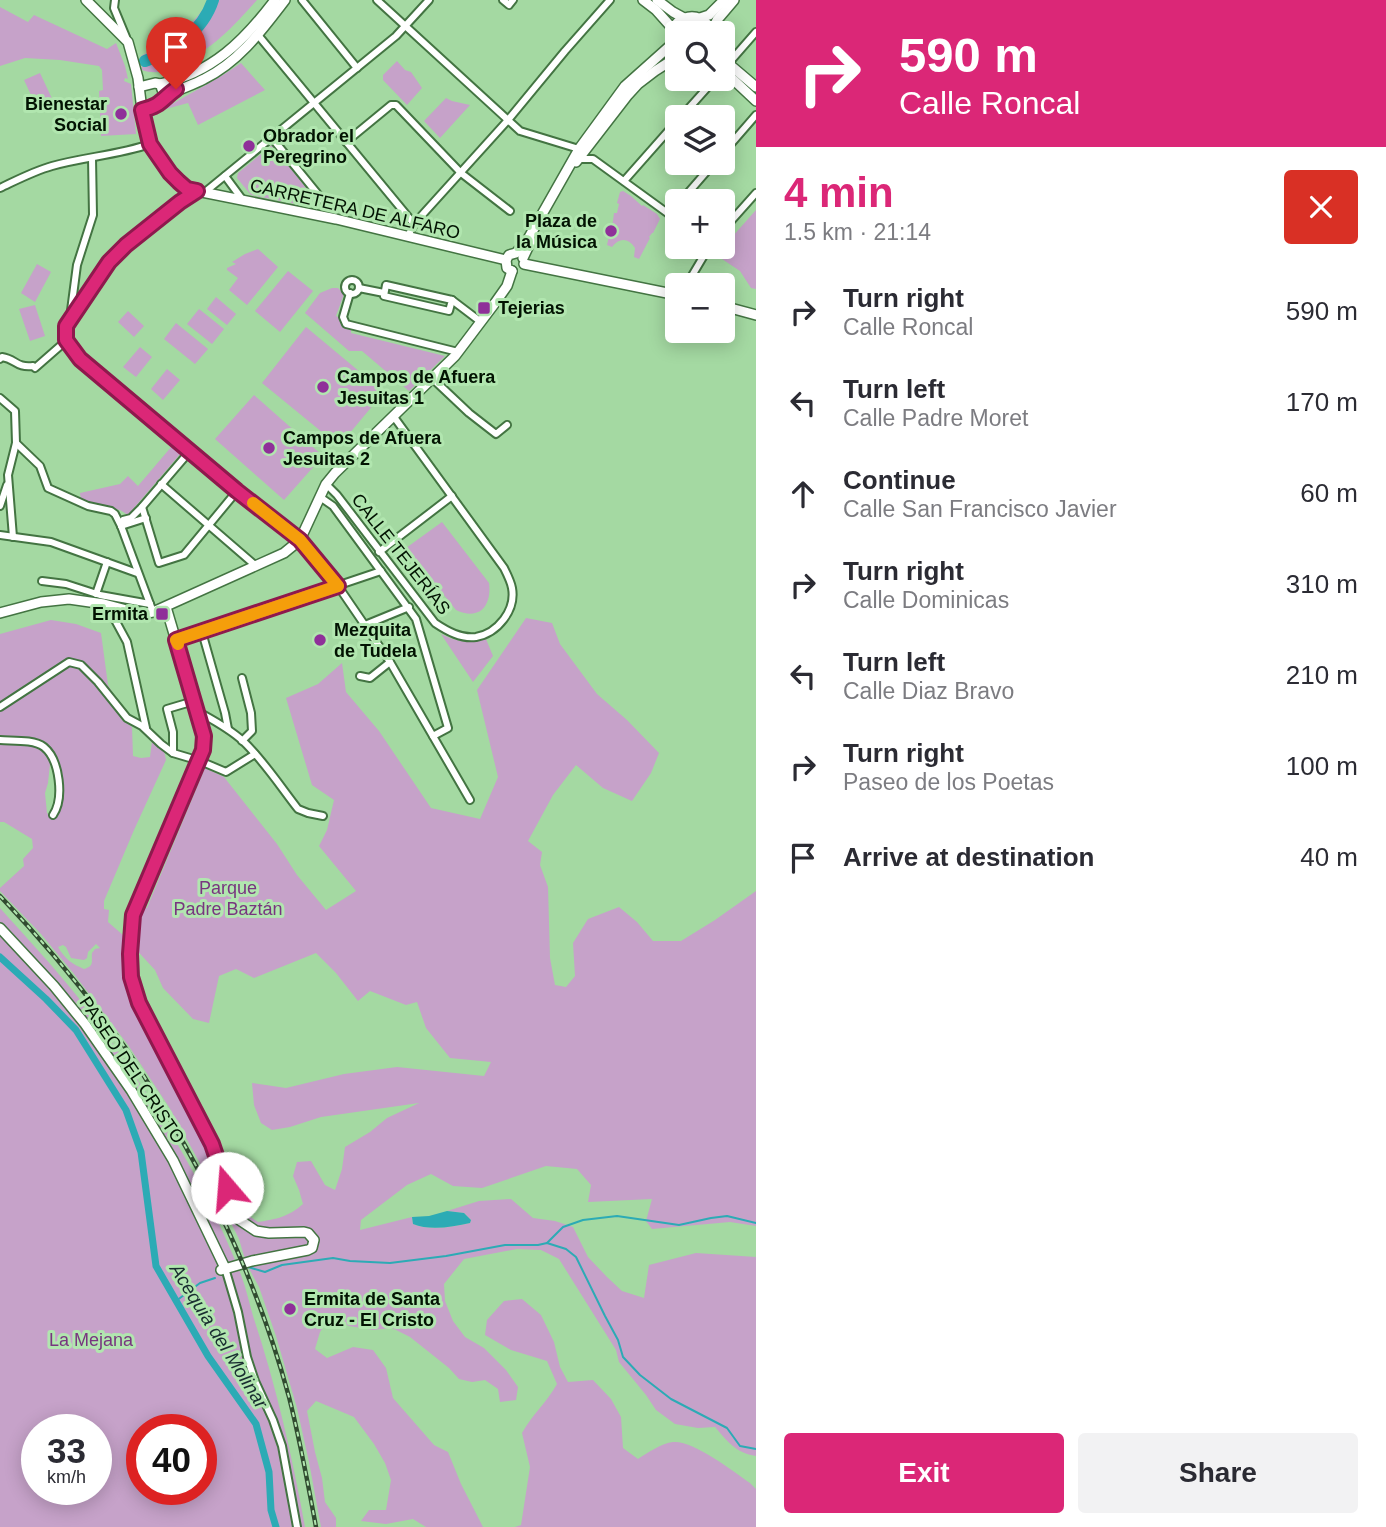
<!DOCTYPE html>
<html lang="en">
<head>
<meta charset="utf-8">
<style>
	:root { --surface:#fff; --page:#f2f2f3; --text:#2b2b33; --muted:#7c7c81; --accent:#db2777 }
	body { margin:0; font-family:Helvetica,sans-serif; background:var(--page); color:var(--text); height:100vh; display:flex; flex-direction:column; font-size:26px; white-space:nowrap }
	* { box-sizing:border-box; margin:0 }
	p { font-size:23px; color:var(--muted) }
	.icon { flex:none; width:38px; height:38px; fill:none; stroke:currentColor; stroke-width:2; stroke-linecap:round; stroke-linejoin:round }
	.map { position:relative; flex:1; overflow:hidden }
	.details { display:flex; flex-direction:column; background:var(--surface); width:630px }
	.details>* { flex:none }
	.top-card { background:#db2777; color:#fff; overflow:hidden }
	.tools { position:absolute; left:665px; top:21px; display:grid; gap:14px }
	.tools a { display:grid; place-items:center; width:70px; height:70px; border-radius:7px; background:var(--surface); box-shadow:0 4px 18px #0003; font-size:35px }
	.speed { position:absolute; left:21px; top:1414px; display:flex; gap:14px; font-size:35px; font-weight:700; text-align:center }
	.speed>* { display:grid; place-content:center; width:91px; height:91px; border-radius:50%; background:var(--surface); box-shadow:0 4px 18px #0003; line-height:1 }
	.speed small { font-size:18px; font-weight:400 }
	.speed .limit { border:10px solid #d22; background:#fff; color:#111 }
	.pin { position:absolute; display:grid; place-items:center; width:60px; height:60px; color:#fff; margin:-72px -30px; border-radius:50% 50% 50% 0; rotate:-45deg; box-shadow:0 0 7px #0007 }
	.pin .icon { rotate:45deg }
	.me { position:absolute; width:77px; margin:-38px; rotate:342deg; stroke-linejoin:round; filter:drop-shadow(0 0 5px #0008) }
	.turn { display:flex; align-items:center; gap:24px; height:147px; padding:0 28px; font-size:32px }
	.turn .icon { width:91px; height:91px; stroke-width:2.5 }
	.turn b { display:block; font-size:49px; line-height:60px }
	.round { display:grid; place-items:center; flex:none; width:74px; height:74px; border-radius:7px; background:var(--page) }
	.summary { display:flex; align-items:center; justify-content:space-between; height:119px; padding:0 28px }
	h1 { font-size:42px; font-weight:700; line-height:52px; color:var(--accent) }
	.cta { display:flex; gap:14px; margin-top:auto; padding:14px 28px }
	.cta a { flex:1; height:80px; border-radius:7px; background:var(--accent); color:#fff; font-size:28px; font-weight:700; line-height:80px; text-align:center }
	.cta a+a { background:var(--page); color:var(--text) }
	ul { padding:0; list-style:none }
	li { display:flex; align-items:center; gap:21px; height:91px; padding:0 28px }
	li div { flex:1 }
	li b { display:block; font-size:26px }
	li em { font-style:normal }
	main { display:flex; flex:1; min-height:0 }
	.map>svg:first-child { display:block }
	.green { fill:#c6a2c9; fill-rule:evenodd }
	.water { fill:#2cabb5 }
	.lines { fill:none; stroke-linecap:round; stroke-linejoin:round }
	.stream { stroke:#2cabb5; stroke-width:2 }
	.canal { stroke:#2cabb5; stroke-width:7 }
	.river { stroke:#2cabb5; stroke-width:12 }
	.street-casing { stroke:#437442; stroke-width:10 }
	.secondary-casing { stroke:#437442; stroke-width:12 }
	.street { stroke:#fff; stroke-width:6 }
	.secondary { stroke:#fff; stroke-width:9 }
	.rail-casing { stroke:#304b30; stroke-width:4.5 }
	.rail { stroke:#b1e6af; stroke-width:2; stroke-dasharray:5; stroke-linecap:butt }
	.route-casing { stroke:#8e194d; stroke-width:18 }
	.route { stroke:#db2777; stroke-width:12 }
	.slow { stroke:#f59e0b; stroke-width:12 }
	.poi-dot { fill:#8f3099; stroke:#b1e6af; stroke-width:2.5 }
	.labels { text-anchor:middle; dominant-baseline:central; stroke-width:6; stroke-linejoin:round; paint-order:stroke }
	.poi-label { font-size:18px; font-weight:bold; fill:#021302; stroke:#b1e6af; text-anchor:start }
	.street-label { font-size:18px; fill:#021302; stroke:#b1e6af }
	.park-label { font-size:18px; fill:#78357f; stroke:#b1e6af }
	.water-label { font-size:19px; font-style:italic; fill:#192d30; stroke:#b1e6af }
</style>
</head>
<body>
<main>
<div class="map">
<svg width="756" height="1527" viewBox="0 0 756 1527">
	<rect width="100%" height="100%" fill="#a4d9a2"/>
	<g class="green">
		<path d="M209 0H257C233 27 213 49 180 64 167 71 156 75 142 70L141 56C169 42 193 28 209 0Z"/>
		<path d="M0 7 28 22 34 15 107 49 116 43 125 66 128 79 125 78 124 81 131 84 136 134 101 136 99 91 103 90 102 70 99 66 60 60 25 58 0 66Z"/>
		<path d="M397 61 405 70 411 72 422 88 407 105 383 80V75Z"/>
		<path d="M241 63 265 90 198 125 188 103 162 110C188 94 216 81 241 63Z"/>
		<path d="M40 73 55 105 39 112 24 80Z"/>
		<path d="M446 98 452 101 470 105 440 138 424 121Z"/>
		<path d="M272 145 313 197 311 207 251 195 237 178 238 173Z"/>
		<path d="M623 191 631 196 642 206 643 205 657 214 660 219 653 233H652L649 237 650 238 639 259 634 257 635 248C629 238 619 237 612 247L607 245 609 236H611L614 213H617L619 204 617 203 620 192Z"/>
		<path d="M756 210V289L751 288 740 271 716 255Z"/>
		<path d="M258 249 278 267 247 305 229 290 238 278 227 270V268L236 264 232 262 245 254Z"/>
		<path d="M37 264 51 272 35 302 21 293Z"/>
		<path d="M288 271 313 291 280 332 255 311Z"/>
		<path d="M332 288H338L344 294 336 316 340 318 342 327 351 328V333L445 356 409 391 362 351H349L305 313 320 293Z"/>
		<path d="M216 297 236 314 227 325 207 309Z"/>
		<path d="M35 305 45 336 30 341 19 309Z"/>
		<path d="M199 309 224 329 212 344 187 324Z"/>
		<path d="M128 311 144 326 134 337 118 322Z"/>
		<path d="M176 323 208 349 195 364 164 339Z"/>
		<path d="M306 327 384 392 339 446 262 383Z"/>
		<path d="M140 347 152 357 136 377 123 367Z"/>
		<path d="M167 369 180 380 163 400 151 389Z"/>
		<path d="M254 395 323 456 284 500 215 439Z"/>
		<path d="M172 446 181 453 128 515 120 510 86 503 81 500 80 493 120 484 128 476 138 486Z"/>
		<path d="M442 522 489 583C492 606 479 621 456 610L406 548Z"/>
		<path d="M526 618 552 623 560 644 597 694 627 720 659 753 651 773 632 801 603 788 576 765 553 795 528 841 542 852 540 865 548 887 550 958 555 985 566 987 575 976 573 943 588 919 619 907 637 922 653 941H681L715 920 756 891V1226L730 1222 652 1229 646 1221 652 1199 588 1202 591 1185 577 1169 546 1166 482 1188 453 1186 431 1174 407 1185 361 1220 360 1230 412 1217 413 1224C430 1231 452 1227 470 1223L471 1220 464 1213 447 1211 479 1201 511 1199 533 1218 555 1221 573 1227 588 1257 607 1277 622 1291 644 1298 649 1265 696 1253 756 1257V1456C736 1453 728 1442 715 1427L698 1428 675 1424 656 1410 646 1395 619 1362 616 1350 559 1259 541 1250 517 1249 464 1259 444 1284 445 1301 453 1321 465 1337 484 1348 506 1370 518 1387 516 1400 500 1402 498 1389 485 1380 472 1382 459 1379 449 1368 410 1337 392 1328 373 1330 349 1326 330 1317 320 1332 315 1349 327 1358 353 1347 373 1350 386 1368 393 1398 434 1445 448 1452 461 1484 483 1527H426L413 1519 386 1524 361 1521 369 1510H386L391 1480 385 1463 374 1444 354 1417 316 1401 307 1411 315 1452 322 1478 325 1502 336 1518V1527H321L309 1462 297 1408 276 1336 259 1287 246 1263 239 1239 213 1187 169 1107 128 1045 74 974 41 934 0 891V888L24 866 23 859 33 848 32 839 4 822H0V634L51 620 76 624 101 633 108 685 119 704 113 705 122 720 132 727 133 756 141 758 150 757 152 741 164 751 166 760 134 830 104 901V909L109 910 108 922 131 942 133 915 138 906 147 908 205 768 224 777 277 844 297 875 326 910 356 891 319 846 327 830 334 800 312 785 286 698 318 684 342 663 346 692 379 731 431 808 480 819 498 777 477 690ZM56 762C65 783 69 801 52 819L47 813 45 793 48 783 50 764ZM96 944 100 948 95 949 92 953C91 961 95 966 84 969 72 964 65 959 58 947L63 945 66 947 71 958 84 960 87 958 88 952ZM131 944 155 970 163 988 193 1019 209 1023 219 976 236 969 254 978 316 953 336 973 358 1001 370 991 406 1005 417 1002 426 1028 450 1058 491 1062 484 1076 397 1067 344 1074 286 1088 252 1083 254 1105 261 1123 272 1130 290 1127 321 1117 419 1103 387 1118 370 1132 345 1147 342 1169 335 1190 325 1185 311 1161 297 1162 293 1176 299 1190 303 1204C288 1217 277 1219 258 1222L236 1207C253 1235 278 1230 307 1228L313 1235 314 1241 309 1234 304 1231C292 1233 278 1238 266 1237 223 1233 229 1194 220 1165 218 1158 214 1151 211 1144L139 1004 130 976Z"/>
		<path d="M441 634C457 642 469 644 486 639L493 656 473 682Z"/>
		<path d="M0 908C26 937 53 966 77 996 141 1077 204 1179 241 1275 246 1288 249 1302 253 1316 276 1385 292 1455 305 1527H0ZM37 1430H96V1489H37ZM142 1430H201V1489H142Z"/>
		<path d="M522 1299 541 1315 554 1342 560 1367 568 1382 593 1380 611 1399 621 1417 623 1448 638 1459C647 1453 662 1443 673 1442 693 1440 733 1471 750 1483L756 1489V1527H515L521 1525 530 1467 522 1433C532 1415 547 1402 557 1384L547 1361 511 1350 485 1335 487 1320 504 1301Z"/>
	</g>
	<path class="water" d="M447 1211 464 1213 471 1220 470 1223C452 1227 430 1231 413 1224L412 1217 429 1216Z"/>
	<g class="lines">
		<g class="stream">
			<path d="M547 1243 563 1227 583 1220 617 1216 679 1225 711 1218 727 1216 756 1223"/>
			<path d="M248 1267 265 1272 282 1265 333 1258 350 1261 390 1263 446 1256 505 1245H538L547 1243 566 1249 576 1257 605 1316 618 1340 623 1357 640 1375 671 1399 727 1428 740 1446 756 1449"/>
			<path d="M176 1301 200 1283 215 1278"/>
		</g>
		<path class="canal" d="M0 957 46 999 76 1030 126 1110 141 1152 156 1266 208 1356 256 1424 269 1472 271 1510 276 1527"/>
		<path class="river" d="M145 61C174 51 203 31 213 0"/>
		<g class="street-casing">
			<g id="street">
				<path d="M115 0 114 8 126 37"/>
				<path d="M302 0 357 68"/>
				<path d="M377 0 520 131 579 149"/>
				<path d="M503 0 509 5 513 0"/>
				<path d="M258 35 414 224"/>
				<path d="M728 64 756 32"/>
				<path d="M681 117 715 79"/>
				<path d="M272 138 325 203"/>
				<path d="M346 142 391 105H396L461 173 510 211"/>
				<path d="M723 153 756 115"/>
				<path d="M578 159H593L677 220"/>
				<path d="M225 176 242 199"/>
				<path d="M624 181 677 121"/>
				<path d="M0 188C17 180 34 171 52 166 84 157 118 155 150 144"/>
				<path d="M205 192 396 36 429 0"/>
				<path d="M681 201 714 163"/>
				<path d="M723 230 756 193"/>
				<path d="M408 236 414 224 508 120 565 51 610 0"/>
				<circle cx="352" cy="287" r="7"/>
				<path d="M386 285 452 300 449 311 384 296Z"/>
				<path d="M688 285 690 279 709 247"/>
				<path d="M359 288 384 293"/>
				<path d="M350 293 343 317 346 324 458 352"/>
				<path d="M452 300 481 322"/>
				<path d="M70 318 77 265 93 215 92 158"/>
				<path d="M67 340 81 359 237 491 300 540 338 586 390 662 470 800"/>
				<path d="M67 340 66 326 109 262 132 240 180 202 197 191"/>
				<path d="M0 359 2 357C16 359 16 368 33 366L35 368 67 340"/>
				<path d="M433 379 469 413 496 434 507 425"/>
				<path d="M0 398 15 411 16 443 8 475 13 537"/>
				<path d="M16 443 40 466 48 488 88 506 111 511 115 514 121 526 153 612"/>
				<path d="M161 484 256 566"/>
				<path d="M326 484 337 495 435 623C447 631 461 639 476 637 498 633 516 610 512 588 511 582 507 574 504 568L394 417"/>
				<path d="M320 497 333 506 416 619 448 728 433 736"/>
				<path d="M0 506 7 485"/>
				<path d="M142 507 159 563 184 555 237 491"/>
				<path d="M121 526 123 520 131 518 142 507 190 451"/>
				<path d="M121 526 146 518"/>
				<path d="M0 535 51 542 137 573"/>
				<path d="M379 552 452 496"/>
				<path d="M42 581 66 584 100 595 150 604"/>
				<path d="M96 594 107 562"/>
				<path d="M117 609 114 618 127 642 146 728"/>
				<path d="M365 625 409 607"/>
				<path d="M202 632 225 713 228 729"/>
				<path d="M176 640 381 571"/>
				<path d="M360 676 370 678 390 662"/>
				<path d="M242 678 251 713 252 731 242 741"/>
				<path d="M0 707 69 662 81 665 98 682 127 718 142 726 161 744 173 753 200 761 226 772 255 754"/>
				<path d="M197 711C213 720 229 728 243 741 264 761 280 786 298 809L308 813 323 816"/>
				<path d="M0 740C12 741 34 739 44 747 60 760 64 799 53 815"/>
				<path d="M173 753V732L167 709 194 701"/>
				<path d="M225 1268 238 1312 247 1357 255 1381 273 1420 282 1446 297 1527"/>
			</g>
		</g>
		<g class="secondary-casing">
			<g id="secondary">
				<path d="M86 0 128 42 138 78 142 110 150 144 170 173 187 189 336 219 506 260"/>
				<path d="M643 0 656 10 673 29"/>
				<path d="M657 0 673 12 684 18"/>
				<path d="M700 18 709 15 724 0"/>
				<path d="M712 31 717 20 734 0"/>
				<path d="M674 47C661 19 702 3 712 33"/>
				<path d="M723 59 756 87"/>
				<path d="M723 70 756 101"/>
				<path d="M160 84C212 73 244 41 275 0"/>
				<path d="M139 87 155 83 160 84 165 97C159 106 153 108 142 110"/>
				<path d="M165 97C178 89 191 86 204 79 239 62 262 30 285 0"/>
				<path d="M576 162 627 96 638 84 655 71 677 57"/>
				<path d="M523 258 531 241"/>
				<path d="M524 264 677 295"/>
				<path d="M512 271 507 268 506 260 509 255 516 253 528 239 579 149 625 86 672 44"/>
				<path d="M723 306 756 315"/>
				<path d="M166 607 204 735 203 750 133 915 130 954 131 977 139 1003 212 1144 221 1166 234 1211 238 1219 256 1231 269 1233 304 1232 308 1233 314 1240 312 1248 308 1250 252 1261 221 1270"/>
				<path d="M0 613 41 602 69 599 104 604 142 614 153 612 284 553 300 540 326 484 335 473 455 356 495 303 507 286 512 271"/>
				<path d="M0 928 54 986 85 1024 131 1090 173 1160 225 1268"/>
			</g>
		</g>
		<use href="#street" class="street"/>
		<use href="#secondary" class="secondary"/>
		<g class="rail-casing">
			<path id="rail" d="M0 896C44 942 85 991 122 1043 137 1063 149 1085 162 1106 217 1197 261 1294 289 1397 300 1440 308 1484 316 1527"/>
		</g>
		<use href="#rail" class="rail"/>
	</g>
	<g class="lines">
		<g class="route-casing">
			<path id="route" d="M176 89C162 99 161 106 142 110L150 144 170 173 179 182 187 189 197 191 180 202 126 245 109 262 70 320 66 326V340L80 359 237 491 300 540 338 586 176 640 204 736 203 750 133 915 130 954 131 977 139 1003 212 1144 227 1188"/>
		</g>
		<use href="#route" class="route"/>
		<path class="slow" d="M178 644 176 640 338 586 300 540 253 503"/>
	</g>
	<g class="poi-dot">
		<circle cx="121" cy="114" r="7"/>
		<circle cx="249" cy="146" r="7"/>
		<circle cx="611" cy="231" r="7"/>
		<rect x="477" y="301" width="14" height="14" rx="3.5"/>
		<circle cx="323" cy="387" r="7"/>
		<circle cx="269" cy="448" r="7"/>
		<rect x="155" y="607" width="14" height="14" rx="3.5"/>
		<circle cx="320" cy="640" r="7"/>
		<circle cx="290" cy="1309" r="7"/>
	</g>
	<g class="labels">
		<g class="poi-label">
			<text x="107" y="104" text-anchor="end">Bienestar<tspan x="107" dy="21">Social</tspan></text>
			<text x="263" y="136">Obrador el<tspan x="263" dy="21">Peregrino</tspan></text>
			<text x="597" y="221" text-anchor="end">Plaza de<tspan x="597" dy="21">la Música</tspan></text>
			<text x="498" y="308">Tejerias</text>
			<text x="337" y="377">Campos de Afuera<tspan x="337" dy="21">Jesuitas 1</tspan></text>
			<text x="283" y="438">Campos de Afuera<tspan x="283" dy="21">Jesuitas 2</tspan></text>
			<text x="148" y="614" text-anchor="end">Ermita</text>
			<text x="334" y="630">Mezquita<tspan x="334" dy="21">de Tudela</tspan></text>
			<text x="304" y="1299">Ermita de Santa<tspan x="304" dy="21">Cruz - El Cristo</tspan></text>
		</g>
		<g class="street-label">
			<text transform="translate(355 209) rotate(13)">CARRETERA DE ALFARO</text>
			<text transform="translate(401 554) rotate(52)">CALLE TEJERÍAS</text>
			<text transform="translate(132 1070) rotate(56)">PASEO DEL CRISTO</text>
		</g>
		<g class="park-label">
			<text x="228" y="888">Parque<tspan x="228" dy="21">Padre Baztán</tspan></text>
			<text x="91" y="1340">La Mejana</text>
		</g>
		<g class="water-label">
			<text transform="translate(219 1336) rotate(58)">Acequia del Molinar</text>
		</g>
	</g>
</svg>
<div class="tools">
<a><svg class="icon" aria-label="search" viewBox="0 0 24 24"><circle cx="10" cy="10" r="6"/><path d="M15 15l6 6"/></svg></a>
<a><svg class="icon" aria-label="layers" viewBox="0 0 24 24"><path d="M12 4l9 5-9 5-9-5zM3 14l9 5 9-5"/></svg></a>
<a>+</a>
<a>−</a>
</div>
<div class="speed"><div>33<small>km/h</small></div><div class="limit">40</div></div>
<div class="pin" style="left:176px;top:89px;background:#d93025"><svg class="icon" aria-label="arrive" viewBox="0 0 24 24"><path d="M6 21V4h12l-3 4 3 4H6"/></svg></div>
<svg class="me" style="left:227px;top:1188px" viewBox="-20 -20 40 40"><circle r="19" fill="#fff"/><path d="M0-13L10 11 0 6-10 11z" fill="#db2777"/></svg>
</div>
<section class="details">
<div class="top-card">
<div class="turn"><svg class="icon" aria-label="right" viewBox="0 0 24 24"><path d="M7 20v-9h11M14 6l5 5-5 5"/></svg><div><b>590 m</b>Calle Roncal</div></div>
</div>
<div class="summary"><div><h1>4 min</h1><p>1.5 km · 21:14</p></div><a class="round" style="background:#d93025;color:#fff"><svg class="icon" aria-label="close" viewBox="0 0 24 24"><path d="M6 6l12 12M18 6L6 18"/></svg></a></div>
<ul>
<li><svg class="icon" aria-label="right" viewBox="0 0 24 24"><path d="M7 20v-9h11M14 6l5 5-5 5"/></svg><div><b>Turn right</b><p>Calle Roncal</p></div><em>590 m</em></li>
<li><svg class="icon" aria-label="left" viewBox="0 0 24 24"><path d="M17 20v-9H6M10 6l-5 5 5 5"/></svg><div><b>Turn left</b><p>Calle Padre Moret</p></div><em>170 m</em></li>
<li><svg class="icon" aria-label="ahead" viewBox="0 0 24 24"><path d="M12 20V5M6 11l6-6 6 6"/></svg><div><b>Continue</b><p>Calle San Francisco Javier</p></div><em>60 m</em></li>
<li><svg class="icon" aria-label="right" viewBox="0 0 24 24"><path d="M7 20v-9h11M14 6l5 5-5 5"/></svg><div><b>Turn right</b><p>Calle Dominicas</p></div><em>310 m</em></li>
<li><svg class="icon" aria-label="left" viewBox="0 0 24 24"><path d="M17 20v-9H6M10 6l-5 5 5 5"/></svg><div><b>Turn left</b><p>Calle Diaz Bravo</p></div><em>210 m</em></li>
<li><svg class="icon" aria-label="right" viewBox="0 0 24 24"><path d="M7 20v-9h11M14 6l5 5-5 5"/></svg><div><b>Turn right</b><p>Paseo de los Poetas</p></div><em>100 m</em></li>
<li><svg class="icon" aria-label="arrive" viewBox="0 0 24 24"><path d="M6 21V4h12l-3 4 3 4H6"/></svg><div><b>Arrive at destination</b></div><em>40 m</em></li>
</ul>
<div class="cta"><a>Exit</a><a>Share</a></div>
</section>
</main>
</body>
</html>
